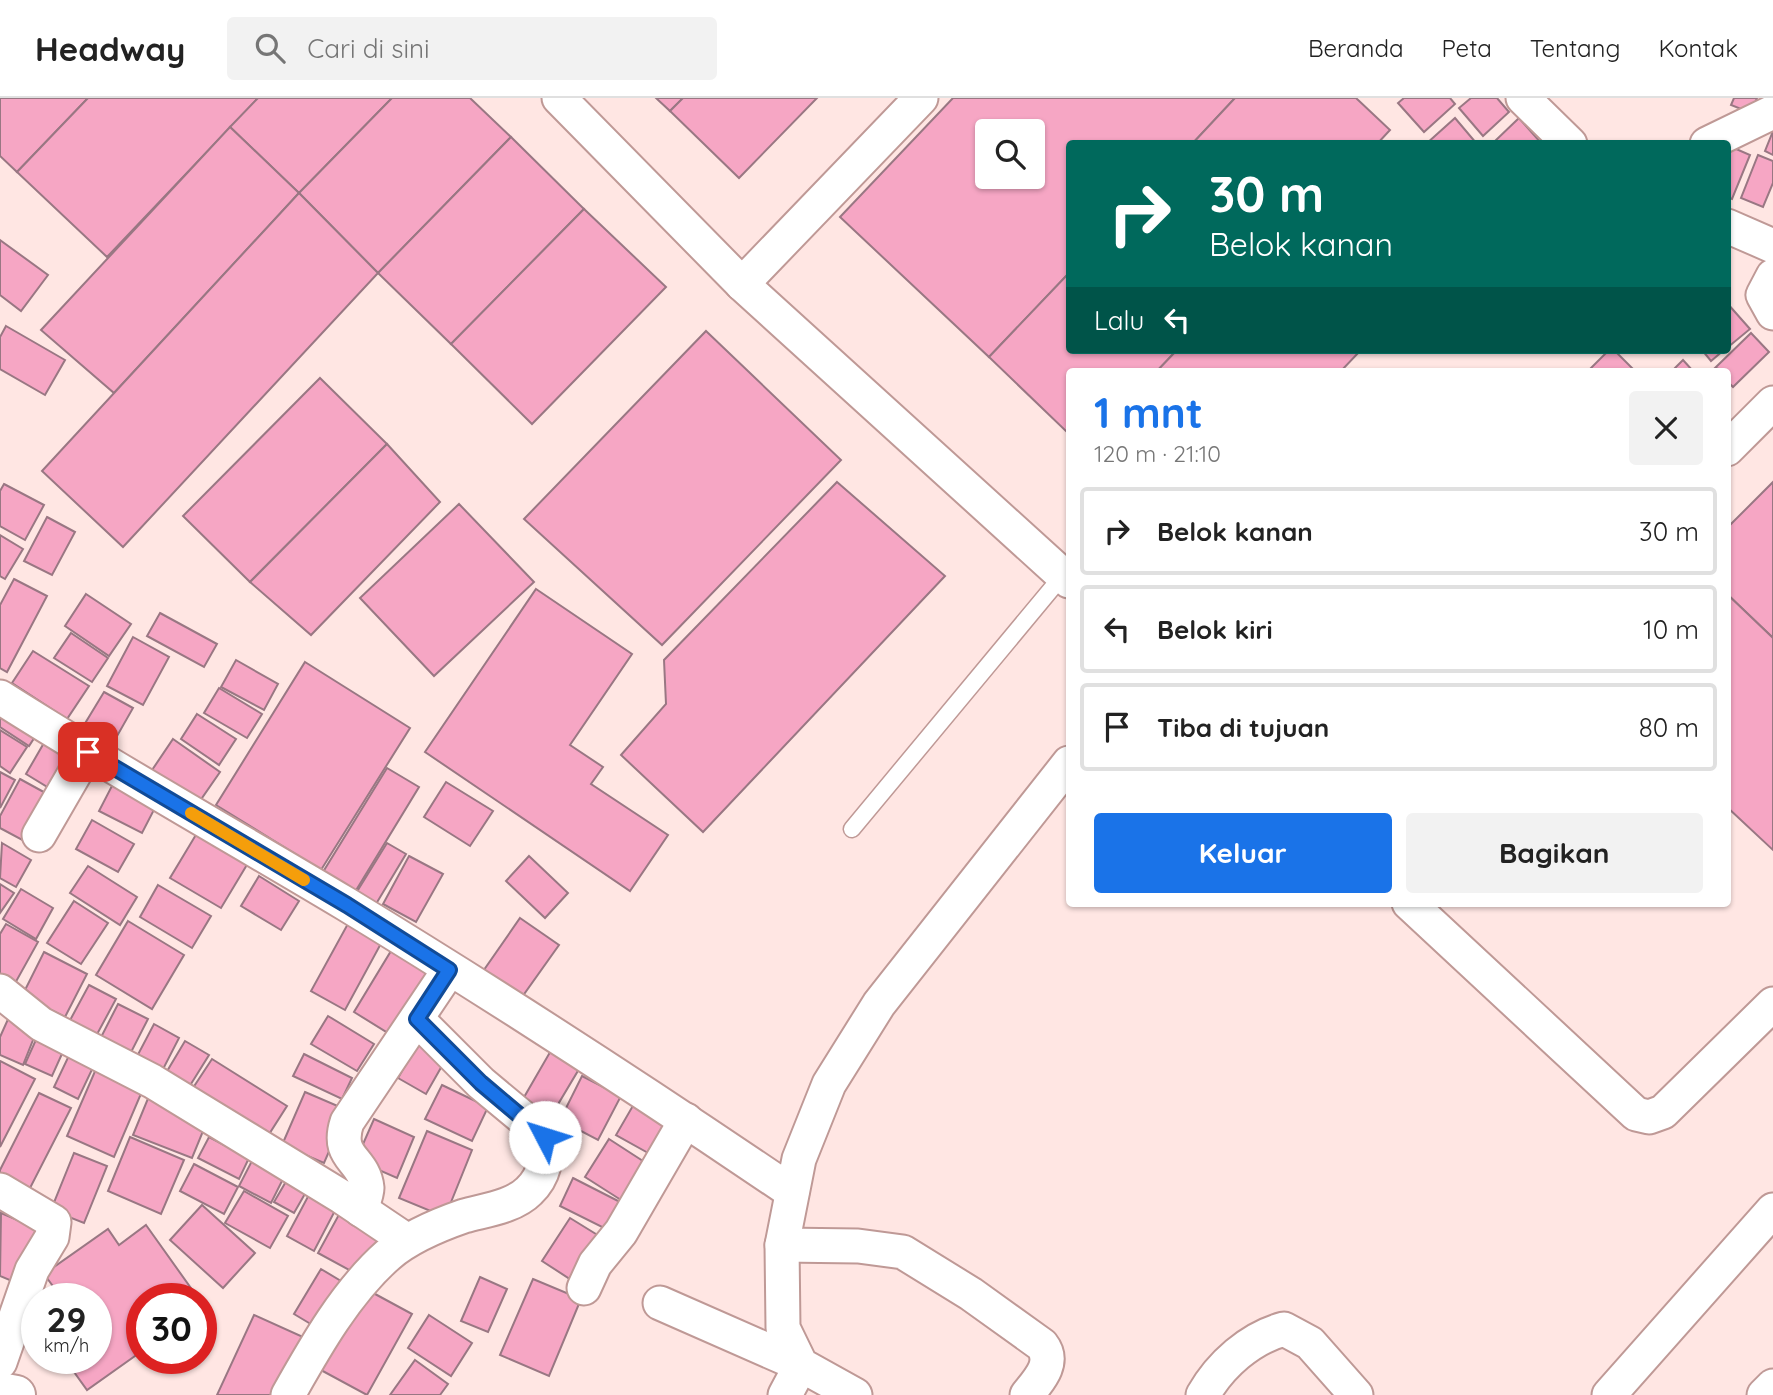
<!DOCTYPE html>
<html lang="id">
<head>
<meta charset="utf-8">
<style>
	:root { --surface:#fff; --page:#f2f2f2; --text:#222; --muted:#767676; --line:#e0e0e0; --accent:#1a73e8 }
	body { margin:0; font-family:Quicksand,sans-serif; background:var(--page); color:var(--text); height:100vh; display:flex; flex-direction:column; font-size:26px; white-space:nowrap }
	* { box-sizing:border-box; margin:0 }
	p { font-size:23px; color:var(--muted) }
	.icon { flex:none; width:38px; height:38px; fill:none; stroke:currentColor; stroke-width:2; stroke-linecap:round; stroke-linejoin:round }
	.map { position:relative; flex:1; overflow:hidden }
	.sheet { position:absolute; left:1066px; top:270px; width:665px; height:539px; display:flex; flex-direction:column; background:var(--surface); border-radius:7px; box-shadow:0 2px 5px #0004 }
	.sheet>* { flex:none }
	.hud { position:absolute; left:1066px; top:42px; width:665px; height:214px; border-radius:7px; box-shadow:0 2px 5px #0004; background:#00695c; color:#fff; overflow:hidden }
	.fabs { position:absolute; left:975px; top:21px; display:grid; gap:14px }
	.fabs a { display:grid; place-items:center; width:70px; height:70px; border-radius:7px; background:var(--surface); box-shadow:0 2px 5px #0004; font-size:35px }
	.speed { position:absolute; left:21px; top:1185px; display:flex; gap:14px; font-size:35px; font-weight:700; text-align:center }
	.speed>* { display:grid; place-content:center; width:91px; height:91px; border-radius:50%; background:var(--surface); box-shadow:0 2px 5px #0004; line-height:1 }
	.speed small { font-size:18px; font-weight:400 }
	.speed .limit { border:10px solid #d22; background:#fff; color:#111 }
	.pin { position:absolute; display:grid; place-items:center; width:60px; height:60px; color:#fff; margin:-30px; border-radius:14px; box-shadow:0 4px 10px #0006 }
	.me { position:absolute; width:77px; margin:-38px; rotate:310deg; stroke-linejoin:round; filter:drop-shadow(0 0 5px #0008) }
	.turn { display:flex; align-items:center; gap:24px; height:147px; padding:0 28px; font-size:32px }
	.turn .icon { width:91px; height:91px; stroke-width:2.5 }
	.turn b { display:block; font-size:49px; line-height:60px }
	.then { display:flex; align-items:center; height:66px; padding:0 28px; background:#0003; gap:14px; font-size:26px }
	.round { display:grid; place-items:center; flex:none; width:74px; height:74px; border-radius:7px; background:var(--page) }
	.summary { display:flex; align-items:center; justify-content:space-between; height:119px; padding:0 28px }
	h1 { font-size:42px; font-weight:800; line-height:52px; color:var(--accent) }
	.action { display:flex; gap:14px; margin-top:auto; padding:14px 28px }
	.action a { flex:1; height:80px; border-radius:7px; background:var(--accent); color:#fff; font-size:28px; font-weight:800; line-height:80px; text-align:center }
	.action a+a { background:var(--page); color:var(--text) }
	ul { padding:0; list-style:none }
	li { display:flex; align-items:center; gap:21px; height:88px; margin:0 14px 10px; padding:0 14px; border:4px solid var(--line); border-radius:7px }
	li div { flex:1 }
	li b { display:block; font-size:26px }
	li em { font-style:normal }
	header { display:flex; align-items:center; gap:42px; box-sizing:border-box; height:98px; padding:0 35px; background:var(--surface); border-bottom:2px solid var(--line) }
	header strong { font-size:33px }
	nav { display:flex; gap:38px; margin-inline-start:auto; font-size:24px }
	.search { width:490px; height:63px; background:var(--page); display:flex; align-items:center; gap:18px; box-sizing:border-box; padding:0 24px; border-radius:7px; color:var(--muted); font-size:26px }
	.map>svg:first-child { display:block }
	.building { fill:#f6a6c4; stroke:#997783; stroke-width:2; fill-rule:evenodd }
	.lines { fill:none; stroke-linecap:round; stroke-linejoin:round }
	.lane-casing { stroke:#bf9996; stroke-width:19 }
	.street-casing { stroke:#bf9996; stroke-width:37 }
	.secondary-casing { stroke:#bf9996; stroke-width:42 }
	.lane { stroke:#fff; stroke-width:16 }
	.street { stroke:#fff; stroke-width:33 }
	.secondary { stroke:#fff; stroke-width:38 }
	.route-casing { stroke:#114b97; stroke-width:18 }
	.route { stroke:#1a73e8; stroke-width:12 }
	.slow { stroke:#f59e0b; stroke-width:12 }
</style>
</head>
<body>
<header>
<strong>Headway</strong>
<div class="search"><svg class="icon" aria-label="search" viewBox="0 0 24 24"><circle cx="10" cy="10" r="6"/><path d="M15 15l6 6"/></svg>Cari di sini</div>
<nav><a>Beranda</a><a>Peta</a><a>Tentang</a><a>Kontak</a></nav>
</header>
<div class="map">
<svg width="1773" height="1297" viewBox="0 0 1773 1297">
	<rect width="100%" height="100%" fill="#ffe6e3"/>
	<g class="building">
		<path d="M0 0H88L17 74 0 58Z"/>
		<path d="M88 0H258L107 159 17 74Z"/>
		<path d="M258 0H392L299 95 230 29Z"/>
		<path d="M392 0H470L511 39 378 175 299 95Z"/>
		<path d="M656 0H683L670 13Z"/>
		<path d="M683 0H817L739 80 670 13Z"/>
		<path d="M953 0H1235L1192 46H1069V175L989 259 840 119ZM987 33H1032V79H987Z"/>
		<path d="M1235 0H1356L1390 32 1377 46H1192Z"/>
		<path d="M1404 0H1450L1455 6 1424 34 1398 5Z"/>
		<path d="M1471 0H1497L1509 14 1483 38 1459 10Z"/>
		<path d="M1734 0H1757L1751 15 1731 7Z"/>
		<path d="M1455 20 1477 46H1426Z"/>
		<path d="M1519 20 1542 46H1498L1495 43Z"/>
		<path d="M230 29 299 95 114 295 41 232Z"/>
		<path d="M1773 33V57L1765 53Z"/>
		<path d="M511 39 584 111 451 246 378 175Z"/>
		<path d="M1727 47 1750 57 1732 101 1727 99Z"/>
		<path d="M1758 57 1773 63V85L1763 109 1741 100Z"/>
		<path d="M299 95 378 175 123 449 42 373Z"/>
		<path d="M584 111 666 189 532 326 451 246Z"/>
		<path d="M0 142 48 177 21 213 0 197Z"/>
		<path d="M1069 175V252H1177L1157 273H1069V336L989 259Z"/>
		<path d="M1727 205 1750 231 1727 250Z"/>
		<path d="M6 228 65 262 45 297 0 271V239Z"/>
		<path d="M706 233 841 362 662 547 524 421Z"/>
		<path d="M1751 235 1769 254 1733 289 1727 283V273L1715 270Z"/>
		<path d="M1177 252H1361L1341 273H1157Z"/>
		<path d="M1609 252H1614L1635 273H1588Z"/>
		<path d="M1702 252H1724L1711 263Z"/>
		<path d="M1683 262 1693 273H1672Z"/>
		<path d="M320 280 387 346 250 484 183 418Z"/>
		<path d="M387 346 440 404 311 537 250 484Z"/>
		<path d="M837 384 945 478 703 734 621 657 666 606 664 562Z"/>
		<path d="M1773 384V540L1727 496V430Z"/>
		<path d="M4 386 44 407 25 442 0 428V393Z"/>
		<path d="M459 406 534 484 434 578 360 500Z"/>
		<path d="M47 419 75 434 52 477 24 463Z"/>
		<path d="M0 437 23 451 5 481 0 478Z"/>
		<path d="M14 481 47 498 7 574 0 570V507Z"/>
		<path d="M536 491 632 556 570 647 603 669 591 686 668 737 630 793 425 654Z"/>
		<path d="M86 496 131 526 109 558 65 528Z"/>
		<path d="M1727 496 1773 540V752L1727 709Z"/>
		<path d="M160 515 217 546 204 569 147 538Z"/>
		<path d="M71 535 108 560 92 584 54 560Z"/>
		<path d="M133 539 169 559 143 607 107 588Z"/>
		<path d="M33 553 89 588 67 621 12 585Z"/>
		<path d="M236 562 278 586 264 612 221 589Z"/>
		<path d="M305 564 410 630 321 772 216 707Z"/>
		<path d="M219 590 262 616 247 640 204 615Z"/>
		<path d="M104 594 133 610 108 654 78 637Z"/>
		<path d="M0 604 40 631 29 648 0 629Z"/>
		<path d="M197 616 236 641 219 667 181 641Z"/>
		<path d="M0 632 27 649 10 675 0 668Z"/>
		<path d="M48 638 76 655 54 693 26 676Z"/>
		<path d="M173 641 220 674 195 710 148 678Z"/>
		<path d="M387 670 419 689 355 794 323 774Z"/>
		<path d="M0 674 15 682 0 710Z"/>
		<path d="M20 681 51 698 26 744 0 730V718Z"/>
		<path d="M115 682 158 704 142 735 99 713Z"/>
		<path d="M446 684 493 713 470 748 424 719Z"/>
		<path d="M92 722 134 746 118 774 76 751Z"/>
		<path d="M203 725 254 755 221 810 170 780Z"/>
		<path d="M2 745 31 762 16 789 0 780Z"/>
		<path d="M387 745 406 756 373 811 353 800Z"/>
		<path d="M409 758 443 776 416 824 383 806Z"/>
		<path d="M529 758 568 795 545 820 506 783Z"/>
		<path d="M88 768 137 799 120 827 70 795Z"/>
		<path d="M259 778 299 803 281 832 241 808Z"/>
		<path d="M0 786 14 795 0 815Z"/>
		<path d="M158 787 211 818 192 850 140 819Z"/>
		<path d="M21 791 53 810 36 841 3 821Z"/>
		<path d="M74 803 108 825 81 866 47 845Z"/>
		<path d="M520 820 559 847 517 906 479 879Z"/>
		<path d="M350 822 384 840 345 912 311 893Z"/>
		<path d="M128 823 184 857 152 911 96 877Z"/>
		<path d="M6 826 38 844 13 889 0 882V836Z"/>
		<path d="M391 853 438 882 401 943 354 914Z"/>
		<path d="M44 854 87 876 65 919 22 898Z"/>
		<path d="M89 887 116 901 95 940 68 926Z"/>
		<path d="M118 906 148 921 125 966 95 951Z"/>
		<path d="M328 918 374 946 357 973 311 946Z"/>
		<path d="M9 919 37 932 23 967 0 957V939Z"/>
		<path d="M154 926 179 940 159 979 133 966Z"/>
		<path d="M39 935 66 947 52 978 25 966Z"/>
		<path d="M185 943 209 957 186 994 163 980Z"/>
		<path d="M419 943 447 959 426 996 398 980Z"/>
		<path d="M73 949 97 961 78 1001 54 989Z"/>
		<path d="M553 949 582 966 551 1018 523 1001Z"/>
		<path d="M304 956 352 980 342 1001 293 978Z"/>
		<path d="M212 961 287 1008 264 1044 189 996Z"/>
		<path d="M0 963 35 981 0 1049Z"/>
		<path d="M99 964 146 984 114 1059 67 1038Z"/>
		<path d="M582 978 621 998 598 1042 560 1022Z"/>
		<path d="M442 987 488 1009 472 1043 425 1021Z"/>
		<path d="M305 994 347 1012 324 1065 282 1047Z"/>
		<path d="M39 995 71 1010 28 1094 0 1080V1072Z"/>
		<path d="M149 998 208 1021 192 1060 133 1037Z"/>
		<path d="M638 999 672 1018 650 1056 616 1037Z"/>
		<path d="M374 1021 414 1039 397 1080 356 1062Z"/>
		<path d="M427 1033 472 1052 445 1119 399 1100Z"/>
		<path d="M130 1039 184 1062 161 1116 108 1093Z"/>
		<path d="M209 1039 249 1060 239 1081 198 1060Z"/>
		<path d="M609 1041 646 1065 621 1102 585 1079Z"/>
		<path d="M74 1055 107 1068 84 1125 51 1112Z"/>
		<path d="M256 1055 288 1071 271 1105 239 1088Z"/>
		<path d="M194 1066 238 1089 224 1116 180 1093Z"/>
		<path d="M291 1075 310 1087 294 1115 274 1104Z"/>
		<path d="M573 1080 626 1107 612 1134 560 1108Z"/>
		<path d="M312 1091 339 1105 314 1153 287 1138Z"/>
		<path d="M244 1093 288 1118 270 1150 225 1125Z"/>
		<path d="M202 1107 255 1155 223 1190 170 1142Z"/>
		<path d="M342 1111 388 1136 364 1180 318 1155Z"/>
		<path d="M1 1115 41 1132 19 1186 0 1178Z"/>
		<path d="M570 1120 604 1141 576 1185 542 1163Z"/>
		<path d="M146 1127 198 1200H142V1253L87 1292 64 1260H96V1200H42L55 1191 44 1176 108 1131 119 1147Z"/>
		<path d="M321 1171 351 1189 324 1234 294 1216Z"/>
		<path d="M480 1179 507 1191 488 1234 461 1223Z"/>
		<path d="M533 1181 581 1201 549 1278 500 1257Z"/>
		<path d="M364 1190 412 1216 367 1297 319 1271Z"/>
		<path d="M254 1217 303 1239 277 1297H217Z"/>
		<path d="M429 1217 472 1245 451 1278 408 1250Z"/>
		<path d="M415 1262 448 1286 440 1297H390Z"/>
	</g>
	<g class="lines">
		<g class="lane-casing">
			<path id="lane" d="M852 731 1063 477"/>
		</g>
		<g class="street-casing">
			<g id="street">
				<path d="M559 0 742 186 1069 483"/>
				<path d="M1523 0 1570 46"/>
				<path d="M1707 46 1773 14"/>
				<path d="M1727 128 1773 148"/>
				<path d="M1773 178 1763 197 1773 215"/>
				<path d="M742 186 921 0"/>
				<path d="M1727 351 1773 305"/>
				<path d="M0 599C113 671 231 737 346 806 497 898 646 995 792 1094"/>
				<path d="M39 737 87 654"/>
				<path d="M1409 805 1636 1016 1649 1019 1663 1014 1773 906"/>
				<path d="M0 893 41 926 152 983 342 1099 406 1142"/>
				<path d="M0 1092 54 1124 52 1139 32 1172 0 1264"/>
				<path d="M361 1112C363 1106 367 1096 367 1090 364 1060 335 1061 347 1024L449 872"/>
				<path d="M782 1147 858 1148 903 1154 971 1196 1042 1247C1056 1265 1038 1283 1027 1297"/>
				<path d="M584 1190 595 1166 621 1134 686 1022"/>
				<path d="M660 1205 801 1267 785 1297"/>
				<path d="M288 1297C315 1249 346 1194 388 1157 409 1139 438 1127 464 1118 485 1112 513 1109 529 1093 545 1078 547 1059 546 1039L481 985 417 921"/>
				<path d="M855 1297 801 1267 783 1230 782 1147 799 1061 829 986 879 906 1069 665"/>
				<path d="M1203 1297C1220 1267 1250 1240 1284 1231L1310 1245 1356 1297"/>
				<path d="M1609 1297 1773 1112"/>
				<path d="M1764 1297 1773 1288"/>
			</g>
		</g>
		<g class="secondary-casing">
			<path id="secondary" d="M0 1294 16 1297"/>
		</g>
		<use href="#lane" class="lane"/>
		<use href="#street" class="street"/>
		<use href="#secondary" class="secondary"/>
	</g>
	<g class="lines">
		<g class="route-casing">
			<path id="route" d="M88 654 347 807 449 872 417 921 481 985 545 1039"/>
		</g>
		<use href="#route" class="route"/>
		<path class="slow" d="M191 715 304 782"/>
	</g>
</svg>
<div class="fabs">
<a><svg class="icon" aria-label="search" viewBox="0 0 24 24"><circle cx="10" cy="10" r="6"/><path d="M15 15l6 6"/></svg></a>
</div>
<div class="speed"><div>29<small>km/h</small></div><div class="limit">30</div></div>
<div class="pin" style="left:88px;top:654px;background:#d93025"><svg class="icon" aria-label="arrive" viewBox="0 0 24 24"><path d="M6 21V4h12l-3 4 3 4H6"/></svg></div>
<svg class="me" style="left:545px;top:1039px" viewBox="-20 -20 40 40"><circle r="19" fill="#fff"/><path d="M0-13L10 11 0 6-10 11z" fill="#1a73e8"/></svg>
<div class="hud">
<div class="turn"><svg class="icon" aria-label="right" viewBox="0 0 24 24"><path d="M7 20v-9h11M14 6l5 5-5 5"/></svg><div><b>30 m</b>Belok kanan</div></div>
<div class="then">Lalu<svg class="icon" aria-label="left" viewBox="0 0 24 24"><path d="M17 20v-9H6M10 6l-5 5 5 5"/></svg></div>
</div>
<section class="sheet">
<div class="summary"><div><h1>1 mnt</h1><p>120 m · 21:10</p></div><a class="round"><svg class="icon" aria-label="close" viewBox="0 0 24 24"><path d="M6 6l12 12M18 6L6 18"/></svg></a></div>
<ul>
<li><svg class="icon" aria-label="right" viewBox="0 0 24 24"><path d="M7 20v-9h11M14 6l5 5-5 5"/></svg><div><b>Belok kanan</b></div><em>30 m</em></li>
<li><svg class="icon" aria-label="left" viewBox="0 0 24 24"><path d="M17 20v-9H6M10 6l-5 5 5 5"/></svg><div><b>Belok kiri</b></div><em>10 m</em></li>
<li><svg class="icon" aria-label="arrive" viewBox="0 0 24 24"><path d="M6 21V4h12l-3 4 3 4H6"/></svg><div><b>Tiba di tujuan</b></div><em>80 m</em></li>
</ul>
<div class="action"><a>Keluar</a><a>Bagikan</a></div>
</section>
</div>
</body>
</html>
